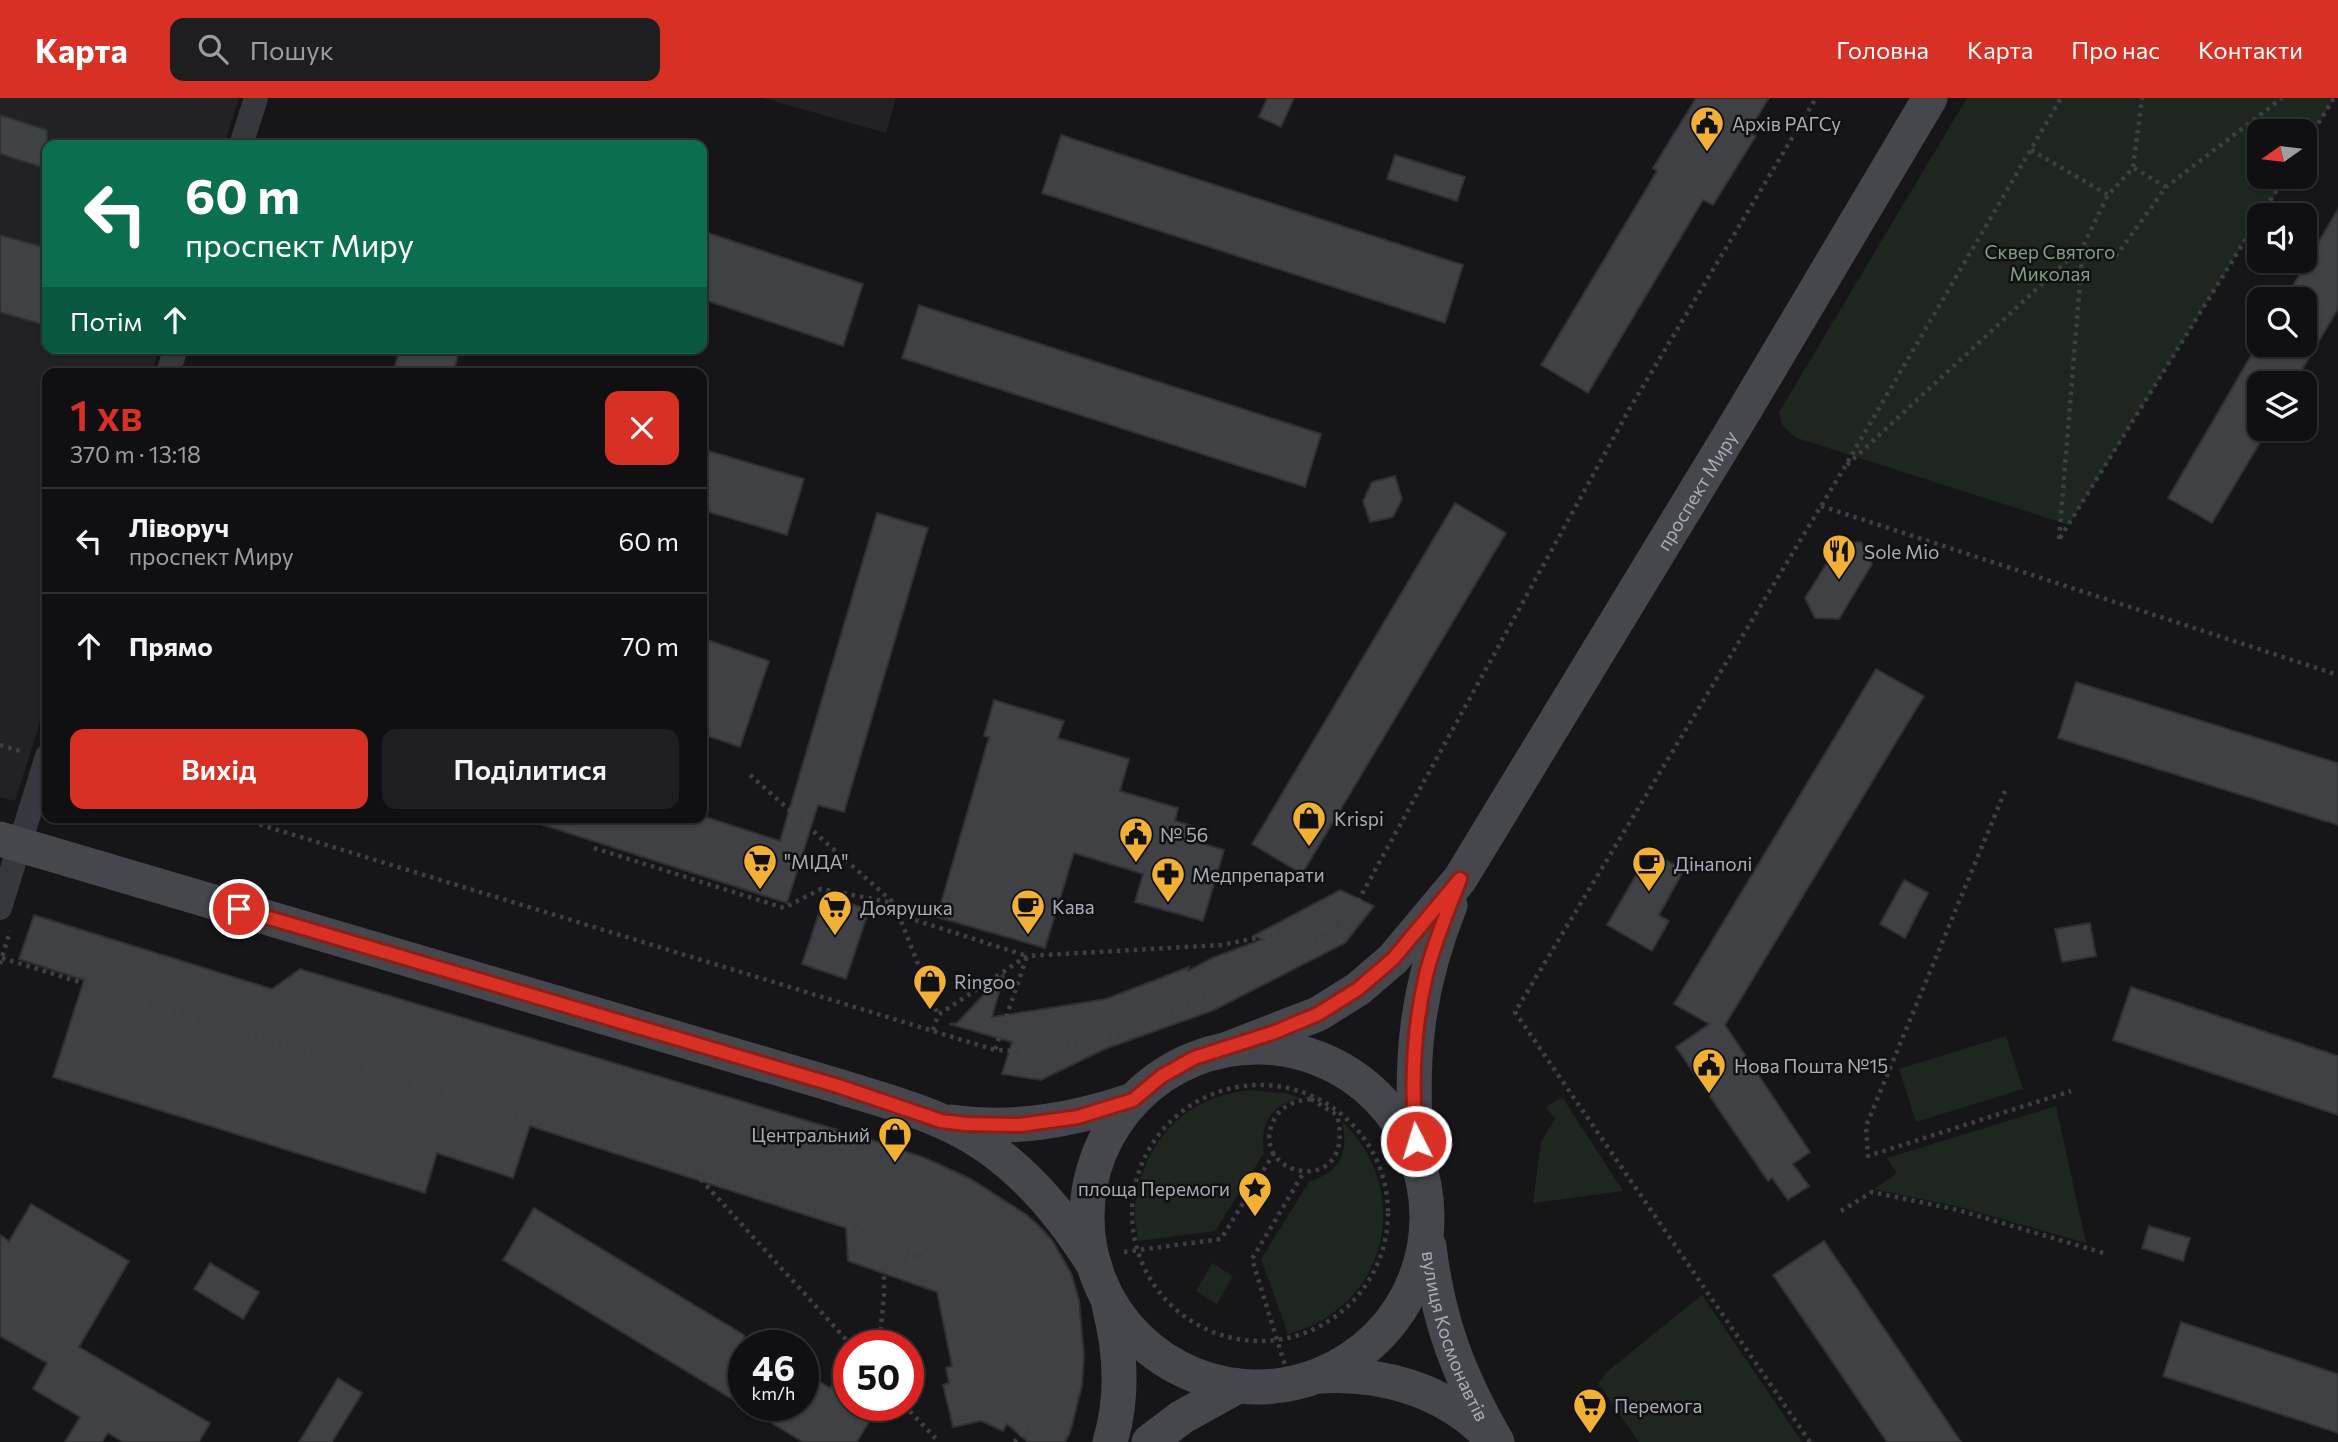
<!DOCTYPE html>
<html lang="uk">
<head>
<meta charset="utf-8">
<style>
	:root { --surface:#101012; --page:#1e1e20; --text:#f1f3f6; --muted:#9c9d9f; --line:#303032; --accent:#d93025 }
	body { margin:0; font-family:Commissioner,sans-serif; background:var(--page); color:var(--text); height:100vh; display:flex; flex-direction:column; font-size:26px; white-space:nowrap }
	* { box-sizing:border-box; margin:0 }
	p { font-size:23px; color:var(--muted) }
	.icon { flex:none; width:38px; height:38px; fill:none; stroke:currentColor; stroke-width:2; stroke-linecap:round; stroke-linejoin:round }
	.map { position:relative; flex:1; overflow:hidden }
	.details { position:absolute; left:42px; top:270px; width:665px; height:455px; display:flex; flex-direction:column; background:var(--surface); border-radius:14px; box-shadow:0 2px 5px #0004,0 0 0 2px var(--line) }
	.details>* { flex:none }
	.top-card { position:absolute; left:42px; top:42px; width:665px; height:214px; border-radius:14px; box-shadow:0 2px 5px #0004,0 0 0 2px var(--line); background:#0b6e4f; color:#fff; overflow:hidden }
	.needle { width:46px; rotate:256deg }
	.buttons { position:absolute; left:2247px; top:21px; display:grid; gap:14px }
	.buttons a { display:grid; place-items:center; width:70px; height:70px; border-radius:14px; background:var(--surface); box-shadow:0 2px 5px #0004,0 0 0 2px var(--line); font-size:35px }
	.speed { position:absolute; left:728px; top:1232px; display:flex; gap:14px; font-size:35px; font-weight:700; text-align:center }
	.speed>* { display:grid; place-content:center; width:91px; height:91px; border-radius:50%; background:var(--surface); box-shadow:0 2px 5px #0004,0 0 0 2px var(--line); line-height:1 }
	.speed small { font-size:18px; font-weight:400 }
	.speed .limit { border:10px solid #d22; background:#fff; color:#111 }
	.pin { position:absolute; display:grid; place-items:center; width:60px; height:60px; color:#fff; margin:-30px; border:4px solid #fff; border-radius:50%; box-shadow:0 2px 7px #0007 }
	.me { position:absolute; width:77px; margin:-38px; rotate:355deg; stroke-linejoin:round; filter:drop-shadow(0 0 5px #0008) }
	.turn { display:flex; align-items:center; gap:24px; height:147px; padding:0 28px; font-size:32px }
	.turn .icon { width:91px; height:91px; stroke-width:2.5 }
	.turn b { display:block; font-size:49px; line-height:60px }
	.then { display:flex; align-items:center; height:66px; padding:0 28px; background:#0003; gap:14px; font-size:26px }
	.round { display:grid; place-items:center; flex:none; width:74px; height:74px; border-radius:14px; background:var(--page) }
	.head { display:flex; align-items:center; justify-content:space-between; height:119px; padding:0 28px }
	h1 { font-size:42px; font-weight:600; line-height:52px; color:var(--accent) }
	.button { display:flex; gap:14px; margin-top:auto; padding:14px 28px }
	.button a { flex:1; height:80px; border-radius:14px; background:var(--accent); color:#fff; font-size:28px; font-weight:600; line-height:80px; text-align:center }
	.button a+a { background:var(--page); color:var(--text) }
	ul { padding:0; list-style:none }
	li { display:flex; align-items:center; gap:21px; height:105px; padding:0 28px; border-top:2px solid var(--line) }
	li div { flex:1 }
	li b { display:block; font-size:26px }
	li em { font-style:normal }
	header { display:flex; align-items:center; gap:42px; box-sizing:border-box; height:98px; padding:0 35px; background:var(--accent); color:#fff }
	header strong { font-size:33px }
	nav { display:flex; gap:38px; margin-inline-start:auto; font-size:24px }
	.search { width:490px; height:63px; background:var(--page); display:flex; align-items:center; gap:18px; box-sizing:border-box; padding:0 24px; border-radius:14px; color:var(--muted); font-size:26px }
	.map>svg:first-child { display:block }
	.built { fill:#222225 }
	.green { fill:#1e261f }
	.building { fill:#404145; stroke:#303034; stroke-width:2 }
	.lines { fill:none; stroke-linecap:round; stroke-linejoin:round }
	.path { stroke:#3d3f44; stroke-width:4.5; stroke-dasharray:3.5 5; stroke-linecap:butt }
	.minor { stroke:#37383d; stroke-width:24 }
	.secondary { stroke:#45474d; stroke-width:35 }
	.route-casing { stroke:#8d1f18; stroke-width:18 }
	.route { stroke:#d93025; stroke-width:12 }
	.labels { text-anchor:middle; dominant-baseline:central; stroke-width:5; stroke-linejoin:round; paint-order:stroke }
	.poi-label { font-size:19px; fill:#a8adb8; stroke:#111113; text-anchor:start }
	.park-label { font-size:19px; fill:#7fa381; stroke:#111113 }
	.street-label { font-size:19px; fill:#a8adb8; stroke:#111113 }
</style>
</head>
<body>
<header>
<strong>Карта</strong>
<div class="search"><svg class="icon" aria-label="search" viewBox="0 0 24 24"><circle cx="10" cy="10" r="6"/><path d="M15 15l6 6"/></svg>Пошук</div>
<nav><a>Головна</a><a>Карта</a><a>Про нас</a><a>Контакти</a></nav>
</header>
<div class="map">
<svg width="2338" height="1344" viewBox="0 0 2338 1344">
	<rect width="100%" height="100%" fill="#161618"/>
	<g class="built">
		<path d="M0 0H239L224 47H47V250H159L152 275H47V602L15 703 0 699Z"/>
		<path d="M763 0H896L886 35Z"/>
	</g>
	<g class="green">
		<path d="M1967 0H2335L2305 48V33H2259V79H2286L2262 117H2259V121L2069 427 1797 340 1782 328 1779 314Z"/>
		<path d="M2006 938 2023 991 1916 1024 1899 971Z"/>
		<path d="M1247 992 1285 995 1301 1000C1272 1006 1259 1026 1264 1055L1215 1133 1138 1143C1137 1132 1134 1121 1135 1110 1138 1068 1162 1027 1199 1007 1214 999 1231 995 1247 992Z"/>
		<path d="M1562 999 1623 1093 1533 1105 1541 1044 1555 1021 1546 1009Z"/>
		<path d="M2056 1008 2086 1145 1960 1109 1874 1091 1897 1075 1887 1060Z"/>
		<path d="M1342 1023C1415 1094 1388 1209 1288 1236L1261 1161 1309 1084C1340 1074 1349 1055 1342 1023Z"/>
		<path d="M1212 1165 1233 1178 1217 1206 1196 1193Z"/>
		<path d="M1702 1197 1802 1344H1639L1598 1285 1608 1273Z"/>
	</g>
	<g class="building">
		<path d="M1267 0H1294L1281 29 1259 19Z"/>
		<path d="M1696 0H1769L1748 34 1756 38 1713 107 1703 102 1588 295 1541 267 1657 73 1653 70Z"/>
		<path d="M0 17 47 32V71L0 56Z"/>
		<path d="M1061 37 1463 167 1445 225 1042 95Z"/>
		<path d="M1395 57 1465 79 1457 103 1387 81Z"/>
		<path d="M2338 111V211L2294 285H2259V331H2268L2212 425 2168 400 2259 244V247H2305V201H2285Z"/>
		<path d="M702 133 863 186 843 248 702 201Z"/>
		<path d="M0 137 47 150V228L0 214Z"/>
		<path d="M919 207 1321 336 1305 389 902 260Z"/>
		<path d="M400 250H460L453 275H393Z"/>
		<path d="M702 351 804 381 787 437 702 412Z"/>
		<path d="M1395 378 1402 401 1393 419 1370 424 1363 403 1372 384Z"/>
		<path d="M1455 405 1506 435 1302 776 1252 746Z"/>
		<path d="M877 415 928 430 844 714 818 707 787 805 534 724 535 719H706L780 743Z"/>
		<path d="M1861 444 1872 466 1839 521 1815 520 1805 500 1839 446Z"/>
		<path d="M702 540 769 563 740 649 702 636Z"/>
		<path d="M1876 571 1924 598 1725 927 1810 1054 1793 1066 1809 1088 1788 1102 1772 1080 1768 1083 1676 949 1709 926 1674 906Z"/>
		<path d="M2076 584 2338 665V727L2058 640Z"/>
		<path d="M994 602 1064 623 1058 640 1129 661 1120 693 1178 710 1175 723 1200 730 1197 744 1224 752 1203 823 1135 804 1143 776 1074 755 1045 850 937 819 989 639 984 638Z"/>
		<path d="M1650 753 1684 772 1659 817 1669 823 1652 853 1607 827Z"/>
		<path d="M1904 782 1928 795 1905 840 1880 826Z"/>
		<path d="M1340 792 1374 808 1345 845 1214 912 1105 951 1041 982 1002 976 1012 944 949 926 957 925 1005 874 992 919 1106 901 1189 869 1188 873 1212 860 1263 841 1253 838Z"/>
		<path d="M825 797 869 812 846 881 802 866Z"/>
		<path d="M34 817 272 891 300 871 875 1043 925 1060 969 1080 1027 1117 1040 1129 1052 1142 1071 1175 1079 1202 1084 1257 1082 1287 1070 1335 1065 1344H1028L1007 1326 1003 1333 981 1323 953 1329 943 1287 949 1285 946 1270 952 1268 937 1194 848 1163 846 1130 530 1028 513 1080 437 1055 425 1095 53 979 84 882 19 861Z"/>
		<path d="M2090 825 2096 858 2062 864 2055 831Z"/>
		<path d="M2131 889 2338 958V1017L2113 942Z"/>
		<path d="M31 1106 129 1163 79 1249 210 1325 199 1344H123L108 1335 102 1344H65L80 1319 33 1291 47 1265 0 1238V1137L9 1143Z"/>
		<path d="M534 1110 744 1237V1307H803V1273L830 1290 849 1258V1307H879L857 1344H803L503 1162Z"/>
		<path d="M2149 1128 2190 1140 2183 1163 2142 1150Z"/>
		<path d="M1824 1143 1858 1192 1961 1344H1887L1773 1177Z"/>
		<path d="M210 1165 259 1194 243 1221 194 1191Z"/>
		<path d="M2181 1224 2338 1276V1335L2163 1278Z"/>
		<path d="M338 1280 362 1295 332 1344H299Z"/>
	</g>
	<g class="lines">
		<g class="path">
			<path d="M2305 47 2334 0"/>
			<path d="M2031 52 2108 97"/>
			<path d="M2134 70 2166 89"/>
			<path d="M2261 117 2285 79"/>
			<path d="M1847 367 2083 148 2108 97 2133 70 2142 0"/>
			<path d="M1821 408 2338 577"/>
			<path d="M2060 440 2259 120"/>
			<path d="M2059 441 2083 148 2113 162 2166 89 2282 0"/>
			<path d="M0 647 23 654"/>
			<path d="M750 677 894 805 938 917"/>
			<path d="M2005 693 1866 1028 1868 1058 2071 993"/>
			<path d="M235 719 995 952 1040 954 1114 938 1250 879 1347 823 1630 310 1816 0"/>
			<path d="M594 750 784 810 821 791 894 805"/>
			<path d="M899 817 1027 858 995 952"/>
			<path d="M2 860 694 1073 858 1130 919 1159 884 1168V1198L879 1248"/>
			<path d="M0 866 10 833"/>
			<path d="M933 932 938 917 1027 858 1221 847 1343 823"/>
			<circle cx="1260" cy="1115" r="128"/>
			<path d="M1311 1001 1337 1017C1358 1100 1251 1081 1272 1026 1279 1008 1294 1003 1311 1001Z"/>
			<path d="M695 1075 852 1248"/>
			<path d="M1841 1113 1872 1094 1958 1112 2107 1156"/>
			<path d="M1124 1154 1221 1141 1274 1055"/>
			<path d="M919 1159 934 1139 949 1113"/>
			<path d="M1287 1274 1252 1161 1304 1074"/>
			<path d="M904 1307 939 1344"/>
			<path d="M1014 1344 1029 1330 1046 1286"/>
			<path d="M1810 1344 1515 914 1844 370 2061 0"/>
		</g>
		<g class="minor">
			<path d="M241 47 256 0"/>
			<path d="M168 275 176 250"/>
			<path d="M0 810 47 658"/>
		</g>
		<g class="secondary">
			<path d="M0 741 838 988C872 999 908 1008 941 1023 1009 1052 1057 1108 1095 1169"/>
			<circle cx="1257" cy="1119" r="170"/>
			<path id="s1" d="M1230 950 1318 916 1358 891 1393 861 1460 781 1737 325 1930 0"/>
			<path d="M951 1024C1014 1033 1073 1022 1133 1002"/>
			<path d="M1417 1050C1409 962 1417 890 1450 807"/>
			<path id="s2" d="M1429 1148C1438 1224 1459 1278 1497 1344"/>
			<path d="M1109 1207C1121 1253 1124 1298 1110 1344"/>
			<path d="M1319 1278C1379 1274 1442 1291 1486 1335"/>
			<path d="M1149 1344 1182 1319 1238 1288"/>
		</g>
	</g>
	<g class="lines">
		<g class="route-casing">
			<path id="route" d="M239 811 838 988 941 1023 966 1026 1020 1027 1078 1019 1133 1002 1162 978 1194 960 1275 934 1318 916 1358 891 1393 861 1460 781C1448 812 1434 844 1426 877 1413 932 1411 987 1416 1043"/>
		</g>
		<use href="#route" class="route"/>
	</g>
	<defs>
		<g id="civic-pin" transform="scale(1.75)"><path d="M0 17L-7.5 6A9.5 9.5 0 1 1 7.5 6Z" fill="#f2b134" stroke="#111113"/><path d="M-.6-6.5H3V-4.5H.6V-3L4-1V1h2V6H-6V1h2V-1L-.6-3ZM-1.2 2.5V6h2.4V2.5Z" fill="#111"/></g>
		<g id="restaurant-pin" transform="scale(1.75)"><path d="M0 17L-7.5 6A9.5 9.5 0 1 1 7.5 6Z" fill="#f2b134" stroke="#111113"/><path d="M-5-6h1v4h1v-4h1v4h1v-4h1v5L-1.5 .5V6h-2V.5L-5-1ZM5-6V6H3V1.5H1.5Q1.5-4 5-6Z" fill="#111"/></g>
		<g id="shop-pin" transform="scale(1.75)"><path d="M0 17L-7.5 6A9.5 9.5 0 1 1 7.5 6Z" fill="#f2b134" stroke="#111113"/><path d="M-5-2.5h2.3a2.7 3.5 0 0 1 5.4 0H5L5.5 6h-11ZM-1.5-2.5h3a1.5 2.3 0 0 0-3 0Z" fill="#111"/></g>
		<g id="supermarket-pin" transform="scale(1.75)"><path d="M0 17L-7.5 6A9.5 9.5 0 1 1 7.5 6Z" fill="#f2b134" stroke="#111113"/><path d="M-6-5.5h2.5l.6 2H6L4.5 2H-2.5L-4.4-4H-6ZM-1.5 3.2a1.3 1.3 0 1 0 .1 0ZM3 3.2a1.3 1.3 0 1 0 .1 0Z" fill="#111"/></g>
		<g id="cafe-pin" transform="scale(1.75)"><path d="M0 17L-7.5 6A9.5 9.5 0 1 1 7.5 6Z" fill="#f2b134" stroke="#111113"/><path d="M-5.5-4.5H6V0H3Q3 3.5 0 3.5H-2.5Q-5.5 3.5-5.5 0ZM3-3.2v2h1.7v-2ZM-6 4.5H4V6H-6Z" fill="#111"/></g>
		<g id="pharmacy-pin" transform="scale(1.75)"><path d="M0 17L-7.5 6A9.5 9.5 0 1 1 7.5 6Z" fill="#f2b134" stroke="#111113"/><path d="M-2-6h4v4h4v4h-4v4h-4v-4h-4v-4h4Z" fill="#111"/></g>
		<g id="sight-pin" transform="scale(1.75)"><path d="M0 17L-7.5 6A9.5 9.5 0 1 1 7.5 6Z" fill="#f2b134" stroke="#111113"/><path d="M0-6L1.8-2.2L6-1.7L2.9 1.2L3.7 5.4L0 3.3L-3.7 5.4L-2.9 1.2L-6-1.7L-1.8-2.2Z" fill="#111"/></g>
	</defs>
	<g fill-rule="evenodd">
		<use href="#civic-pin" x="1707" y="25"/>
		<use href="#restaurant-pin" x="1839" y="453"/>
		<use href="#shop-pin" x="1309" y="720"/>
		<use href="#civic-pin" x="1136" y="736"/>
		<use href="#supermarket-pin" x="760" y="763"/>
		<use href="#cafe-pin" x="1649" y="765"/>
		<use href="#pharmacy-pin" x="1168" y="776"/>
		<use href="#cafe-pin" x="1028" y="808"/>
		<use href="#supermarket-pin" x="835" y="809"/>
		<use href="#shop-pin" x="930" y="883"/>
		<use href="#civic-pin" x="1709" y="967"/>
		<use href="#shop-pin" x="895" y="1036"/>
		<use href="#sight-pin" x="1255" y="1090"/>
		<use href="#supermarket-pin" x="1590" y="1307"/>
	</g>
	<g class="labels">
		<g class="poi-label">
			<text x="1732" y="25">Архів РАГСу</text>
			<text x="1864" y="453">Sole Mio</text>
			<text x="1334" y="720">Krispi</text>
			<text x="1160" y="736">№ 56</text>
			<text x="784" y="763">"МІДА"</text>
			<text x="1674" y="765">Дінаполі</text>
			<text x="1192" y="776">Медпрепарати</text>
			<text x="1052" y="808">Кава</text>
			<text x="860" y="809">Доярушка</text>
			<text x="954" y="883">Ringoo</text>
			<text x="1734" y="967">Нова Пошта №15</text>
			<text x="870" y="1036" text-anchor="end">Центральний</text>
			<text x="1230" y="1090" text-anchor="end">площа Перемоги</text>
			<text x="1614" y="1307">Перемога</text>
		</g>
		<g class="park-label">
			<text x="2050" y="153">Сквер Святого<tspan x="2050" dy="22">Миколая</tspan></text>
		</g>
		<g class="street-label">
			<text stroke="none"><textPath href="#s1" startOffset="747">проспект Миру</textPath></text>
			<text stroke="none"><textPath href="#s2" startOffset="94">вулиця Космонавтів</textPath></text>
		</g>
	</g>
</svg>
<div class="buttons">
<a><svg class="needle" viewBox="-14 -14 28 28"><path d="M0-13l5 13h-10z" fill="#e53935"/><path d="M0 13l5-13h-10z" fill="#9c9d9f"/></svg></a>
<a><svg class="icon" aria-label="sound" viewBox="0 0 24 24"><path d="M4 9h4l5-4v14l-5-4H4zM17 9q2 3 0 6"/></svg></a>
<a><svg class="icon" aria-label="search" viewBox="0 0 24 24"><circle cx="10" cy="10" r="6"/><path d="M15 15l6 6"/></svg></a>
<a><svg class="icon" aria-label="layers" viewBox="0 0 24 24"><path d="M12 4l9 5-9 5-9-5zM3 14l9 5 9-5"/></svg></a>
</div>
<div class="speed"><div>46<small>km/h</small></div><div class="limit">50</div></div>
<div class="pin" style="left:239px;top:811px;background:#d93025"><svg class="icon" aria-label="arrive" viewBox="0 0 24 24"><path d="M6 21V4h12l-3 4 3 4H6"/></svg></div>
<svg class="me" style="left:1416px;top:1043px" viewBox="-20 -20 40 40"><circle r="17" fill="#d93025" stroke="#fff" stroke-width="3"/><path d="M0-11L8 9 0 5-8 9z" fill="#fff"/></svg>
<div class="top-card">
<div class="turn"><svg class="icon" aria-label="left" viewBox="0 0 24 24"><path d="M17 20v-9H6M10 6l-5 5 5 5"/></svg><div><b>60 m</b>проспект Миру</div></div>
<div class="then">Потім<svg class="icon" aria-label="ahead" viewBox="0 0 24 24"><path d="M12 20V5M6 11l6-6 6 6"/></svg></div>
</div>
<section class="details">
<div class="head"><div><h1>1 хв</h1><p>370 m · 13:18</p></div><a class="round" style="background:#d93025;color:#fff"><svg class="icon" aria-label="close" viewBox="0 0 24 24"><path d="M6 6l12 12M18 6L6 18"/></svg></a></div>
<ul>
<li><svg class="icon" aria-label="left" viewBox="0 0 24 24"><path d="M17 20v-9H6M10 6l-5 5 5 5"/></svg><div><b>Ліворуч</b><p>проспект Миру</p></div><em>60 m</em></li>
<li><svg class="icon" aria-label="ahead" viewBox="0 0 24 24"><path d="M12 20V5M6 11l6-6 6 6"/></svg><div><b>Прямо</b></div><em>70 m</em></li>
</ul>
<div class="button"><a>Вихід</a><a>Поділитися</a></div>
</section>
</div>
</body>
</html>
